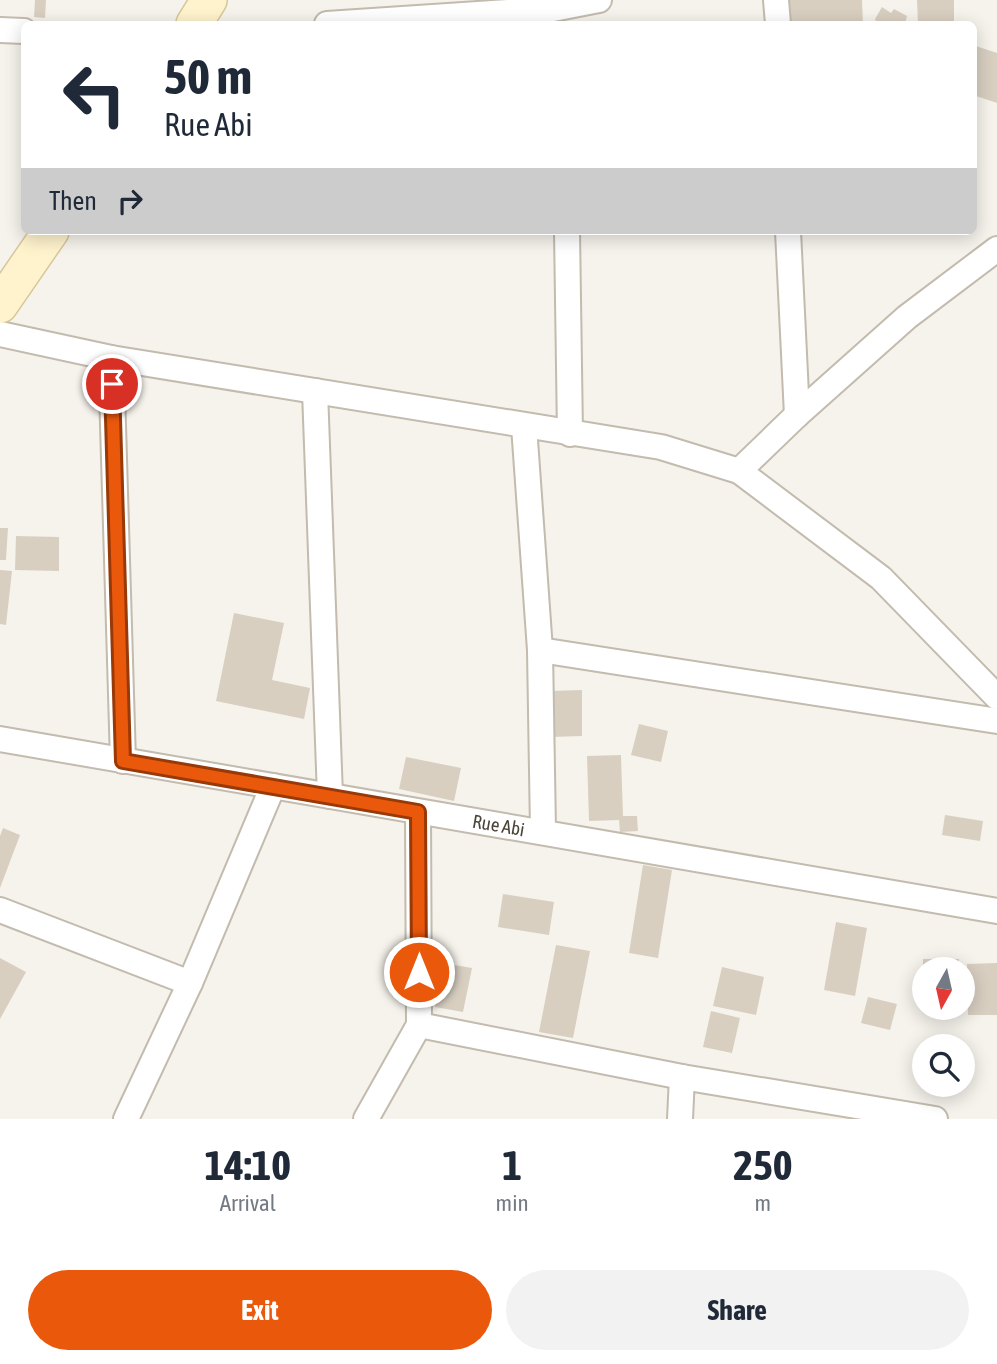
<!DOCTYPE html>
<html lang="en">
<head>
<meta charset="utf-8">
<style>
	:root { --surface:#fff; --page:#f2f2f3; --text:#1f2937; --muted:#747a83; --accent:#ea580c }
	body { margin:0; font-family:"Asap Condensed",sans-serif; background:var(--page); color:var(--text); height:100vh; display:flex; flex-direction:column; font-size:26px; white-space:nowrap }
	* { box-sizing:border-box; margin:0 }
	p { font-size:23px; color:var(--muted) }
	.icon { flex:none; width:38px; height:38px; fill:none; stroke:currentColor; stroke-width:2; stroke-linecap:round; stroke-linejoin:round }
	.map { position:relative; height:1119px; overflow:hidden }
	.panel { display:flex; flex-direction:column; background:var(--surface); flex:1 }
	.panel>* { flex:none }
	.banner { position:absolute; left:21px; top:21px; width:956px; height:214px; border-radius:10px; box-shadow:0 4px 18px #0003; background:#fff; color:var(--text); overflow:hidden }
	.needle { width:46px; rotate:188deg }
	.tools { position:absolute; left:912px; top:957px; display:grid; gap:14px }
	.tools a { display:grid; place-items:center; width:63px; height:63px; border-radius:50%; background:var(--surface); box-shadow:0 4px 18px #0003; font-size:35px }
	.pin { position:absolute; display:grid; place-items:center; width:60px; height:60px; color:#fff; margin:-30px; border:4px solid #fff; border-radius:50%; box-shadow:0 2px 7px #0007 }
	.me { position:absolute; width:77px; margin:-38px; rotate:0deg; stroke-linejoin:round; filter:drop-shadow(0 0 5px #0008) }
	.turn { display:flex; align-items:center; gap:24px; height:147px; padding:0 28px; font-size:32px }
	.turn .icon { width:91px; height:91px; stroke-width:2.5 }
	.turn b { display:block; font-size:49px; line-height:60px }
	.then { display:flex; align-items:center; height:66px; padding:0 28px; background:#0003; gap:14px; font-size:26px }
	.eta { display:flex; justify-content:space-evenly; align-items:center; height:119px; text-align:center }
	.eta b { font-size:42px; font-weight:700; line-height:49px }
	.action { display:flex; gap:14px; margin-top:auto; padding:14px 28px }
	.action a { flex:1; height:80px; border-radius:42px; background:var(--accent); color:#fff; font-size:28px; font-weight:700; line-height:80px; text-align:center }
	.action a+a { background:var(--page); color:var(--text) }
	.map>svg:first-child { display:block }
	.building { fill:#d8cfc1 }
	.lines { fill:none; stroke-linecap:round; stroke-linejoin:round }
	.street-casing { stroke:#c2bbae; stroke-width:28 }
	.secondary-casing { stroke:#d6c79b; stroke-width:38 }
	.street { stroke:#fff; stroke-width:24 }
	.secondary { stroke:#fff3cd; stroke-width:35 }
	.route-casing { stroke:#983908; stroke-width:18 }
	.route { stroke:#ea580c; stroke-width:12 }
	.labels { text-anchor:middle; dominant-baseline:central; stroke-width:5; stroke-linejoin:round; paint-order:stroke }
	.street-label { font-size:19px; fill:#4b4439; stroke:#fff }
</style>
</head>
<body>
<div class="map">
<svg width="997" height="1119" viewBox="0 0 997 1119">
	<rect width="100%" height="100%" fill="#f6f3ec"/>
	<g class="building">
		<path d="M35 0H46L45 18 34 17Z"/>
		<path d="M786 0H862L863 24H787Z"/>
		<path d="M917 0H954V24H918Z"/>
		<path d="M882 7 891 13 894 9 907 16 905 24H877L875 19Z"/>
		<path d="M973 45 997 53V103L973 95Z"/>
		<path d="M0 528H8L6 560H0Z"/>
		<path d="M16 536 59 537V571L15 570Z"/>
		<path d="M0 570 12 571 6 625 0 624Z"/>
		<path d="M234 613 284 623 272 680 310 688 304 719 216 701Z"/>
		<path d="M582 690V736L551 737 550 691Z"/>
		<path d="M639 724 668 731 661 762 631 755Z"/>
		<path d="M621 755 623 816H637L638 831 620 832 619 820 589 821 587 756Z"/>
		<path d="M406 757 461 768 454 801 399 789Z"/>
		<path d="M945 815 983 821 980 841 942 835Z"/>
		<path d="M3 828 20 835 0 888V836Z"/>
		<path d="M643 865 672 870 658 958 629 953Z"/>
		<path d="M503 894 554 902 549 935 498 927Z"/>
		<path d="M836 922 867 928 855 996 824 990Z"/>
		<path d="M556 945 590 951 573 1038 539 1032Z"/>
		<path d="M0 958 26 972 0 1019Z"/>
		<rect x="923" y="959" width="36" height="11"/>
		<path d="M443 963 472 968 463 1012 435 1007Z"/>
		<path d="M997 963V1015H968L967 964Z"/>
		<path d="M722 967 764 977 756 1015 713 1006Z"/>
		<path d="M868 997 897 1004 890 1030 861 1023Z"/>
		<path d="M711 1011 740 1018 732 1053 703 1047Z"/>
	</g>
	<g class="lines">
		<g class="street-casing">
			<g id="street">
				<path d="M776 0 778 24"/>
				<path d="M327 24 553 9 599 0"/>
				<path d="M0 30 24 31"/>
				<path d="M567 231 570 434"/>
				<path d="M788 231 797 415"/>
				<path d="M0 334 111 358 661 447 739 471 797 415 907 317 997 249"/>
				<path d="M111 358 123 761"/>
				<path d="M315 391 330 796"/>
				<path d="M524 426 540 650 543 831"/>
				<path d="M739 471 881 578 997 697"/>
				<path d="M540 650 997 721"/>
				<path id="s1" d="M0 739 997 911"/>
				<path d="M0 910 190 983"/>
				<path d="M419 1025 682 1077 935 1119"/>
				<path d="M126 1119 190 983 273 786"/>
				<path d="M366 1119 419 1025 418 812"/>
				<path d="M680 1119 682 1077"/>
			</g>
		</g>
		<g class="secondary-casing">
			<g id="secondary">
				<path d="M194 24 209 0"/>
				<path d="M0 305 51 231"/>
			</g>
		</g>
		<use href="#street" class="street"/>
		<use href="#secondary" class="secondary"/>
	</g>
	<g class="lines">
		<g class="route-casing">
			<path id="route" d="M112 384 123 761 418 812 419 972"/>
		</g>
		<use href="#route" class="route"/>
	</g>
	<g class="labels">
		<g class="street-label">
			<text stroke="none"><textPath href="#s1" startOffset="506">Rue Abi</textPath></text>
		</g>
	</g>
</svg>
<div class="tools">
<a><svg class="needle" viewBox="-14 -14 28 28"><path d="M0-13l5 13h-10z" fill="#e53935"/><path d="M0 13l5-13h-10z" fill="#747a83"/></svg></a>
<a><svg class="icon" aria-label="search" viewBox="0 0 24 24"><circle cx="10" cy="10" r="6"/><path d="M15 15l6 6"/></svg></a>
</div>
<div class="pin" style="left:112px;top:384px;background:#d93025"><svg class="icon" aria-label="arrive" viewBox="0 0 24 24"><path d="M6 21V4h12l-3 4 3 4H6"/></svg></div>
<svg class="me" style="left:419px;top:972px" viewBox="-20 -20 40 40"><circle r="17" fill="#ea580c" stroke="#fff" stroke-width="3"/><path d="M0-11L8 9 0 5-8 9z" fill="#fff"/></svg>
<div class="banner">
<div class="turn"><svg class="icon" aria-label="left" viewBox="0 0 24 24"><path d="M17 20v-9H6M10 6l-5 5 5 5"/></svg><div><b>50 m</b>Rue Abi</div></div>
<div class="then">Then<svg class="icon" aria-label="right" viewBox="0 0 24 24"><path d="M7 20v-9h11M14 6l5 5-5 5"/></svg></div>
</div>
</div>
<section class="panel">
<div class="eta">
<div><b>14:10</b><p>Arrival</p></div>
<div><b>1</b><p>min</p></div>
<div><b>250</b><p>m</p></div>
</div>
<div class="action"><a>Exit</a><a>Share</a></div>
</section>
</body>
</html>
